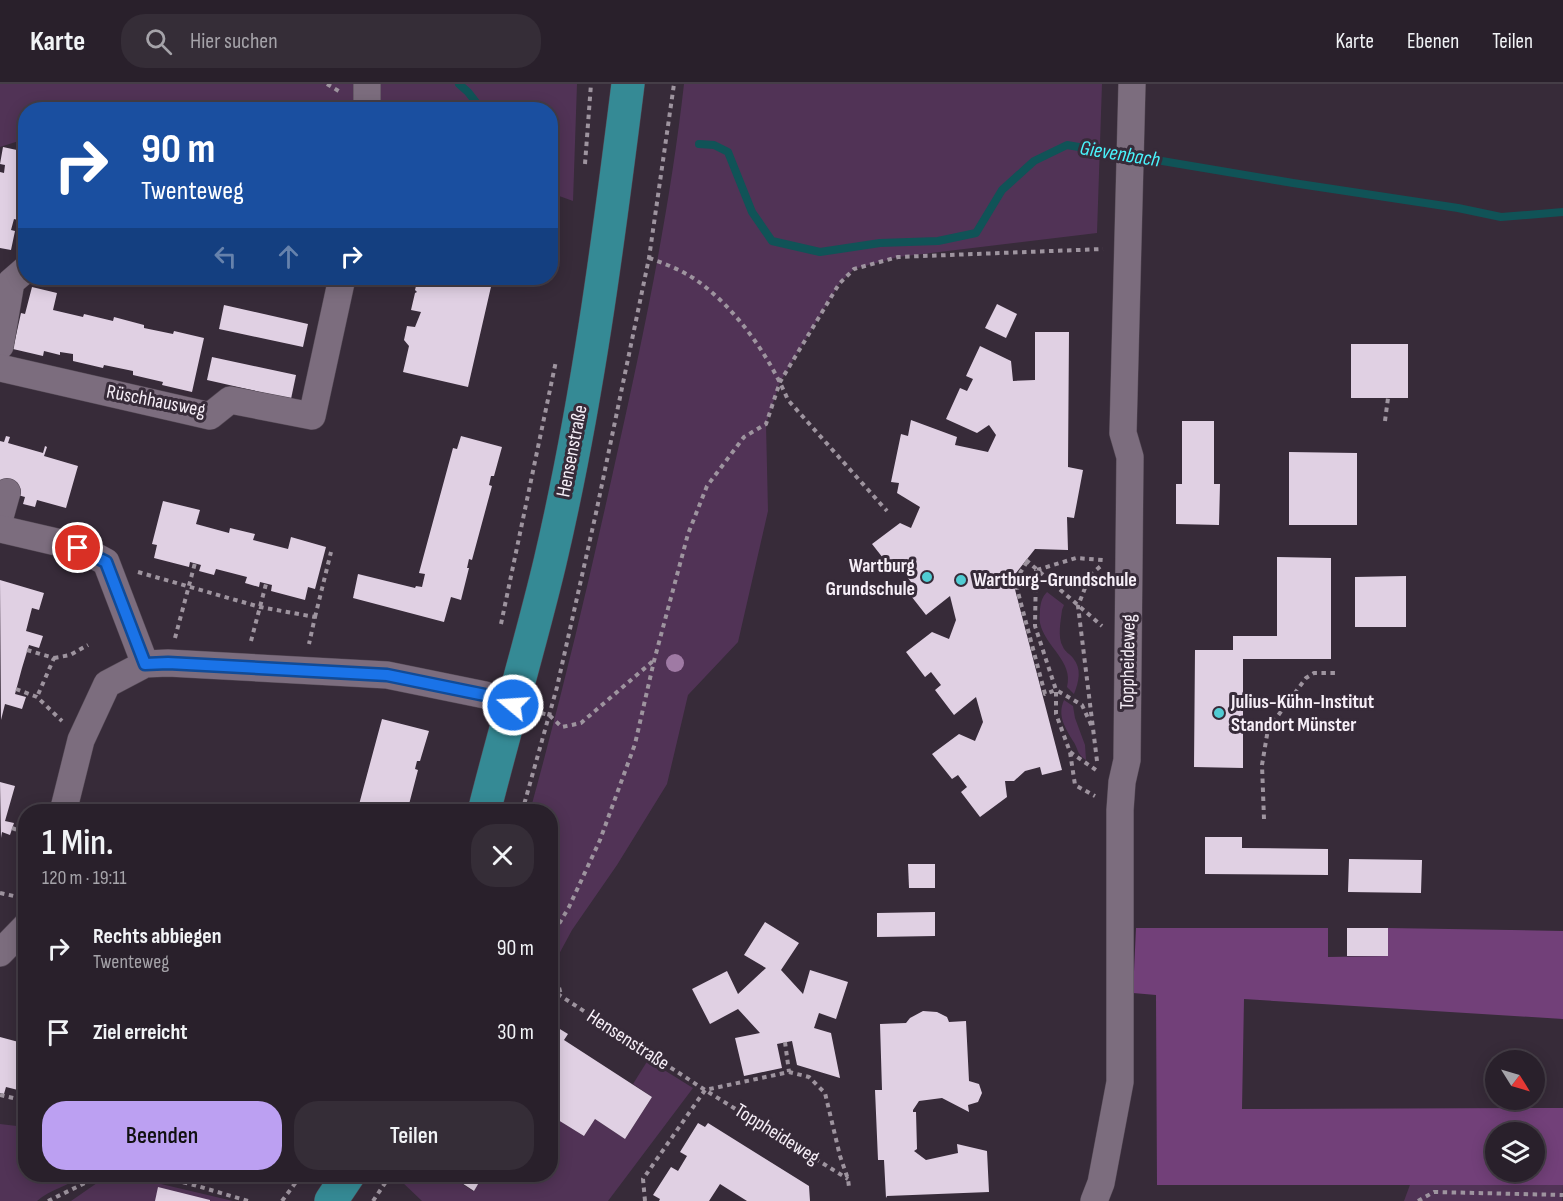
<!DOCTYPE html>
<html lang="de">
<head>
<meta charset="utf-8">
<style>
	:root { --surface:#29202b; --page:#352d37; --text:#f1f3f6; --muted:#a5a3a9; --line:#453e47; --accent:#bca0f2 }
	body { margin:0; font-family:"Sofia Sans Condensed",sans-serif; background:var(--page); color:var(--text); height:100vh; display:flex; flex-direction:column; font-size:22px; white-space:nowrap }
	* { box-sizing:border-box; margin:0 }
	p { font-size:20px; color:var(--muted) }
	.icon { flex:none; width:33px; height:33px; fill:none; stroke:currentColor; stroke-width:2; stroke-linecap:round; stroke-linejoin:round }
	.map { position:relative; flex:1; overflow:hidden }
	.panel { position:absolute; left:18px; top:720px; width:540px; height:378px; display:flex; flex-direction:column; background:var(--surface); border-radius:24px; box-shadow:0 3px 15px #0003,0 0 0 2px var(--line) }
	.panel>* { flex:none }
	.top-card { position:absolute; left:18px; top:18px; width:540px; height:183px; border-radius:24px; box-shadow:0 3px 15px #0003,0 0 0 2px var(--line); background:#1a4fa0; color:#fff; overflow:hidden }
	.needle { width:39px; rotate:127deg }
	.buttons { position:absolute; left:1485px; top:966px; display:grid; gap:12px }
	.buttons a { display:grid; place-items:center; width:60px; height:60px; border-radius:50%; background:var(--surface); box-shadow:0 3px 15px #0003,0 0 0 2px var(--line); font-size:30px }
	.pin { position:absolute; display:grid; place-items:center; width:51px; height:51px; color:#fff; margin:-26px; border:3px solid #fff; border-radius:50%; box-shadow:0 2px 6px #0007 }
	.me { position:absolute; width:66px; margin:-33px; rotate:288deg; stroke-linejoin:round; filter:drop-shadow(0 0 4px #0008) }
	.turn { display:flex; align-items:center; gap:21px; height:126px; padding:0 24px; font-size:27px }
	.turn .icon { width:78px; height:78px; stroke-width:2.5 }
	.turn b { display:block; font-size:42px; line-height:51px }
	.lanes { display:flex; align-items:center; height:57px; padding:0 24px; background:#0003; justify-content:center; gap:30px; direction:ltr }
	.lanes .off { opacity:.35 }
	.round { display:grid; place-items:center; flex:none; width:63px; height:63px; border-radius:24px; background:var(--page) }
	.summary { display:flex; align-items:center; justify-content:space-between; height:102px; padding:0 24px }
	h1 { font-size:36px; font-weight:600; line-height:45px }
	.primary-button { display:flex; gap:12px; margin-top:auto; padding:12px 24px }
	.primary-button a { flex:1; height:69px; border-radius:24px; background:var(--accent); color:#111; font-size:24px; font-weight:600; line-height:69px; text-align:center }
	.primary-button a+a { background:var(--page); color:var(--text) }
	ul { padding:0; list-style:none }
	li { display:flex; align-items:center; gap:18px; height:84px; padding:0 24px }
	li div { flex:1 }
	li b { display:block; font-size:22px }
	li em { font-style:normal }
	header { display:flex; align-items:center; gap:36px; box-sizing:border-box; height:84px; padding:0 30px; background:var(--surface); border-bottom:2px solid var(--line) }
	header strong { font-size:28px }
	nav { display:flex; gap:33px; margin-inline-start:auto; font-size:21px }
	.search { width:420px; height:54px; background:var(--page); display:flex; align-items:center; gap:15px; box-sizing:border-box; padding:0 21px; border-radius:24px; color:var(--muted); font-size:22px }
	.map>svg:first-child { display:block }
	.green { fill:#513356 }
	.forest { fill:#724079; fill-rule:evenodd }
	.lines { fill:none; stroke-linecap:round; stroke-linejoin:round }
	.stream { stroke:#105357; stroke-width:8 }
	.building { fill:#e0d0e3 }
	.minor-casing { stroke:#534854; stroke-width:28 }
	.major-casing { stroke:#534854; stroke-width:34 }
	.path { stroke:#9e949f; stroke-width:4; stroke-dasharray:4.5 4.5; stroke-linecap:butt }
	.minor { stroke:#7c6d7e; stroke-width:27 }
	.major { stroke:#358a95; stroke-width:33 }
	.tree { fill:#9f7aa4 }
	.route-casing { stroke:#114b97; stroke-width:15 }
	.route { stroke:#1a73e8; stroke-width:10 }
	.poi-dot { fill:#51ccd3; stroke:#372b39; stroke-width:2 }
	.labels { text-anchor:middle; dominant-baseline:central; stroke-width:6; stroke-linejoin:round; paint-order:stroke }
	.street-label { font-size:20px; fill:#f6eef7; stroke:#372b39 }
	.poi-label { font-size:20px; font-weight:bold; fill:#f6eef7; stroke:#372b39; text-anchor:start }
	.water-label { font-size:21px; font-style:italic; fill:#49f5fd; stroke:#372b39 }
</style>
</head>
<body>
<header>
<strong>Karte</strong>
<div class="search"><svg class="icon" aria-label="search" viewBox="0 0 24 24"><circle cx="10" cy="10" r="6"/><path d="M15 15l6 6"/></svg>Hier suchen</div>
<nav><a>Karte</a><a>Ebenen</a><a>Teilen</a></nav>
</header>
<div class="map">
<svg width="1563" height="1117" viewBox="0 0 1563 1117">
	<rect width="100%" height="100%" fill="#372b39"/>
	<g class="green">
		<path d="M0 0H577L573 117 551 109 550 26H26L25 55 0 63Z"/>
		<path d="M684 0H1102L1097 149 898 173 854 185 839 200 780 298 766 340 768 427 738 558 688 611 667 700 617 781 572 846 551 885 550 728 530 727C561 615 588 502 613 388 642 258 669 133 684 0Z"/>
		<path d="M1047 508 1064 521 1062 526C1061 536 1057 553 1063 563 1065 568 1070 570 1073 574 1082 585 1079 597 1074 610L1067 603C1074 577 1045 563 1040 539 1039 535 1040 530 1040 525 1041 518 1042 513 1047 508Z"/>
		<path d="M1064 616 1073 622 1075 634 1085 661 1086 676C1076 669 1079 666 1073 657 1065 643 1057 632 1064 616Z"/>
		<path d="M648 976 693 1004 608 1117H422L401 1097 405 1091H448L473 1107 484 1091 550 1090 551 1031 584 1052 595 1035 625 1055 652 1013 633 1000Z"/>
		<path d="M0 1040 25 1043 26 1090 83 1091C69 1102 50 1105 37 1117H0Z"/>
		<path d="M110 1090 123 1091 233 1117H71Z"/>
		<path d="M1411 1098 1563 1101 1562 1117H1404Z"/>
	</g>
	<path class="forest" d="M1136 844H1328V873L1387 872 1388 844 1563 847V935L1244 915 1242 1025 1563 1024V1101H1157L1156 911 1133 909ZM1496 1048H1534V1088H1496Z"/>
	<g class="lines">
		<g class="stream">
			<path d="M459 0 468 8 482 26"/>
			<path d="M699 60 714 61 728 68 752 128 772 157 820 168 880 159 938 157 976 149 1002 106 1034 77 1067 61 1293 99 1458 124 1501 133 1563 128"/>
		</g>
	</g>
	<g class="building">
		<path d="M3 63 26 68V119L22 118 18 136 14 135 11 146 15 147 11 166 0 164V88L4 89 5 81 0 80Z"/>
		<path d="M418 194H493L468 303 403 288 409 262 404 256 407 242 415 243 421 228 411 226 415 209 417 208 415 206Z"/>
		<path d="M32 203 57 209 53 226 83 233 84 230 113 237 114 233 144 241V244L173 250 174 247 204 254 192 308 162 301 163 298 133 291V287L104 281 103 284 73 277V270L60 268V271L44 267 43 272 13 265 21 229 25 230Z"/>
		<path d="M997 220 1017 230 1006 254 985 244Z"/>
		<path d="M224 221 308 240 303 263 219 245Z"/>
		<path d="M1035 248H1069L1068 383 1083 386 1074 434 1067 433 1068 466 1035 465 1012 494 1062 686 1042 691 1040 683 1025 687 1014 697H1005L1007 713 980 733 961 708 967 703 958 691 952 695 932 670 959 650 975 657 983 638 976 613 954 631 935 606 941 601 931 588 925 593 906 568 932 548 949 555 956 536 950 512 926 531 904 503 911 498 900 484 894 488 872 460 900 439 911 444 920 423 897 409 899 399 891 398 901 350 908 352 911 336 957 353 955 361 988 368 996 351 989 341 977 349 946 335 960 304 967 307 973 295 966 292 980 262 1011 277 1013 297 1035 296Z"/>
		<rect x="1351" y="260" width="57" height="54"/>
		<path d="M212 273 296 291 291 315 207 296Z"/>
		<path d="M1182 337H1214V400H1220L1219 441 1176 440V400H1182Z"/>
		<path d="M6 352 10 353 8 359 43 369 45 362 47 363 44 372 78 382 66 424 37 416 35 423 23 420 25 413 0 406V357L4 358Z"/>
		<path d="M461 352 502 363 494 392H491L489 401 492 402 472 476 469 475 467 484H469L461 516 451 513 444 538 353 514 358 490 415 504 416 502 422 503 425 490 419 489 453 364 457 365Z"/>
		<path d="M1289 368 1357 369V441H1289Z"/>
		<path d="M163 417 200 426 196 440 229 449 230 444 255 450 253 456 288 465 291 453 326 463 315 505 308 503 305 516 271 507 272 501 260 498 259 503 245 499 247 493 216 485 214 491 199 487 201 481 190 478 189 483 154 474 157 461 152 460Z"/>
		<path d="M1277 473 1331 474V575H1243V684L1194 683 1195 566H1233V552H1277Z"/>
		<path d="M1406 492V543H1355V493Z"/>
		<path d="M0 496 44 509 39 526 32 524 26 547 43 552 39 564 29 561 22 584 15 610 26 613 22 625 5 620 1 636Z"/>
		<path d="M382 635 429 647 420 677H417L415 685 418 686 407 728H357Z"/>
		<path d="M0 698 15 702 5 737 14 739 10 751 2 748 1 754Z"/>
		<path d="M122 719 135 723 134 728H120Z"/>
		<path d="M1205 753H1242V764L1328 765V791L1205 790Z"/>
		<path d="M1349 775 1422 776 1421 809 1348 808Z"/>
		<path d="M908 780H935V804H909Z"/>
		<path d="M935 828V852L877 853V829Z"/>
		<path d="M765 838 799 859 781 886 803 910 810 886 848 898 836 935 819 929 814 944 831 949 840 994 797 981 792 957 777 960 782 984 744 992 735 954 760 949 738 925 710 940 692 905 727 887 738 910 766 884 744 871Z"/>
		<rect x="1347" y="844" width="41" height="28"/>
		<path d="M923 927 937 928 947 933 949 938 966 937 969 997 979 1000 982 1009 978 1018 968 1021 969 1028 942 1014 919 1017 913 1026V1028H916L917 1065 914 1067 926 1076 958 1069 957 1060 987 1067 989 1108 887 1112 886 1114 884 1076H878L875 1006H882L880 940 906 939 910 934Z"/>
		<path d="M550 939 568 950 564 956 652 1013 625 1055 595 1035 584 1052 550 1031V1022L557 1011 550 1007Z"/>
		<path d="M0 953 26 960V1008L6 1003 4 1010 0 1009Z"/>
		<path d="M698 1039 705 1043 708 1039 809 1102 810 1117H747L720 1100 709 1117H659L660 1115 653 1111 671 1083 678 1087 687 1072 680 1068Z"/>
		<path d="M448 1090H484L474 1107Z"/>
		<path d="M158 1103 210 1116V1117H155Z"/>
	</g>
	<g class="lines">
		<g class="minor-casing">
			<g id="minor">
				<path d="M367 26V0"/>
				<path d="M0 262 11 198 26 185"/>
				<path d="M0 284 210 332 230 316 312 332 342 194"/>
				<path d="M0 433 7 408"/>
				<path d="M0 445 78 463 106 478 145 580"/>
				<path d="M63 728 81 656 107 600 145 580 168 579 387 591 485 611 513 621"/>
				<path d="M0 869 26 842"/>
				<path d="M1094 1117 1101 1099 1120 998V726L1122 698 1127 676 1130 373 1123 349 1132 0"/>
			</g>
		</g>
		<g class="major-casing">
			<g id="major">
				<path d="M484 728C505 644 530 562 550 478 587 321 608 160 628 0"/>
				<path d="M331 1117 349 1090"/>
			</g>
		</g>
		<g class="path">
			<path d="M327 0 342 9"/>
			<path d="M585 80 591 0"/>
			<path d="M649 174C666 180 684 187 699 198 738 227 769 272 788 316L887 427"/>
			<path d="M1385 337 1388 314"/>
			<path d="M1026 476 1102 542"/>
			<path d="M1027 478 1015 497 1045 610 1056 606V630L1070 668 1075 701 1095 712"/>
			<path d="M1036 486 1035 542 1056 606 1082 621 1093 645"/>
			<path d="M1037 486 1076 474 1103 476"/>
			<path d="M138 488 260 523 315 533 309 560"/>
			<path d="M315 533 331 468"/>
			<path d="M501 540 556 277"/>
			<path d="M175 554 195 479"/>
			<path d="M251 557 266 500"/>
			<path d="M27 566 54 574 37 613"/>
			<path d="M54 574 70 571 88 561"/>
			<path d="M16 605 37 613 62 637"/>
			<path d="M541 629 549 631 562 643 581 639 653 577"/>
			<path d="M1070 668 1096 686"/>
			<path d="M1097 677 1078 522 1090 491 1102 481"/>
			<path d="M522 728 557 603 596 429 649 174 674 0"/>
			<path d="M1264 735 1262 681 1268 645 1306 594 1314 589H1337"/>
			<path d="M12 744 26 749"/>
			<path d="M0 809 23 814"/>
			<path d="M550 855 569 823 600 756 635 660 654 577 688 450 707 402 744 353 766 340 780 298 839 200 854 185 898 173 1103 165"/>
			<path d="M550 869 561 911"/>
			<path d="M550 905 705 1006 848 1095"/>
			<path d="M785 958 789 988"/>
			<path d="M0 1011 26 1017"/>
			<path d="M148 1090 194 1101 248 1117"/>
			<path d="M194 1101 196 1090"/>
			<path d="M48 1117 89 1097 98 1090"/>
			<path d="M282 1117 302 1090"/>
			<path d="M373 1117 391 1090"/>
			<path d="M645 1117 643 1095 705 1006 789 988 809 993 825 1009 840 1072 848 1095 849 1103"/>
			<path d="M1418 1117 1434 1108 1563 1111"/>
		</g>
		<use href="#minor" class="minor"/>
		<use href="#major" class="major"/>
	</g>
	<circle class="tree" cx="675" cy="579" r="9"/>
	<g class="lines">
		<g class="route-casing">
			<path id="route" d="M78 464 106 478 145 580 168 579 387 591 485 611 513 621"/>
		</g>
		<use href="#route" class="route"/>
	</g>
	<g class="poi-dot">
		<circle cx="927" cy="493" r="6"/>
		<circle cx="961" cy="496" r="6"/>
		<circle cx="1219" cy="629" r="6"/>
	</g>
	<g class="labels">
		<g class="street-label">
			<text transform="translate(156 317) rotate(11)">Rüschhausweg</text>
			<text transform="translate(572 367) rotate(-79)">Hensenstraße</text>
			<text transform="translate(1128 578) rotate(-89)">Toppheideweg</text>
			<text transform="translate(628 956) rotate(33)">Hensenstraße</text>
			<text transform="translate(777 1050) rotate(32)">Toppheideweg</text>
		</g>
		<g class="poi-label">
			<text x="915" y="482" text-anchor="end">Wartburg<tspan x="915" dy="23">Grundschule</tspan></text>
			<text x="973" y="496">Wartburg-Grundschule</text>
			<text x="1231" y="618">Julius-Kühn-Institut<tspan x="1231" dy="23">Standort Münster</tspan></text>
		</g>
		<g class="water-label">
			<text transform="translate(1120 70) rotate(9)">Gievenbach</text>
		</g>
	</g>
</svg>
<div class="buttons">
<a><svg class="needle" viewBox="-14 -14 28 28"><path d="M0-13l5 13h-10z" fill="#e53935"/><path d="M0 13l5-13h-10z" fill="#a5a3a9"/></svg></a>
<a><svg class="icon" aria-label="layers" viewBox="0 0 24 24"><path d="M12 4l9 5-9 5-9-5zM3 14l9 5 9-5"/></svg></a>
</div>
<div class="pin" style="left:78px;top:464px;background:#d93025"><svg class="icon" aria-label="arrive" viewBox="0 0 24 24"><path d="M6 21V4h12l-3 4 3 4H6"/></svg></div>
<svg class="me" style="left:513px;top:621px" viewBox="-20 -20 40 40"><circle r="17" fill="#1a73e8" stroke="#fff" stroke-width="3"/><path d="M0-11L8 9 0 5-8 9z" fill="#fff"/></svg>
<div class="top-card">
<div class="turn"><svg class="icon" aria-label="right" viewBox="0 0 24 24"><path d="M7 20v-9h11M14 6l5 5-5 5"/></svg><div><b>90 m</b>Twenteweg</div></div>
<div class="lanes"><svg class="icon off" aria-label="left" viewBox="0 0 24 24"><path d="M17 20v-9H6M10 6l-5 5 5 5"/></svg><svg class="icon off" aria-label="ahead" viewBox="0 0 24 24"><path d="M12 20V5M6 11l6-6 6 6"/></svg><svg class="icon" aria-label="right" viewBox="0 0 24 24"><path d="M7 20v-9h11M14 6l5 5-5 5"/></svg></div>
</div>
<section class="panel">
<div class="summary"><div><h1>1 Min.</h1><p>120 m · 19:11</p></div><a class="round"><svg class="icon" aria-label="close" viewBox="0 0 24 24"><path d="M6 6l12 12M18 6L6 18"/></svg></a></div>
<ul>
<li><svg class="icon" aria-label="right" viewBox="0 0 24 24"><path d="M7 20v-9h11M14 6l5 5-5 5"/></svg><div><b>Rechts abbiegen</b><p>Twenteweg</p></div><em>90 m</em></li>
<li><svg class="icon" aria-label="arrive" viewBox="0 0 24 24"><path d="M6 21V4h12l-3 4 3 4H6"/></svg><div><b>Ziel erreicht</b></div><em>30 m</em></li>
</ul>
<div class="primary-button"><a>Beenden</a><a>Teilen</a></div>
</section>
</div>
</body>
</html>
